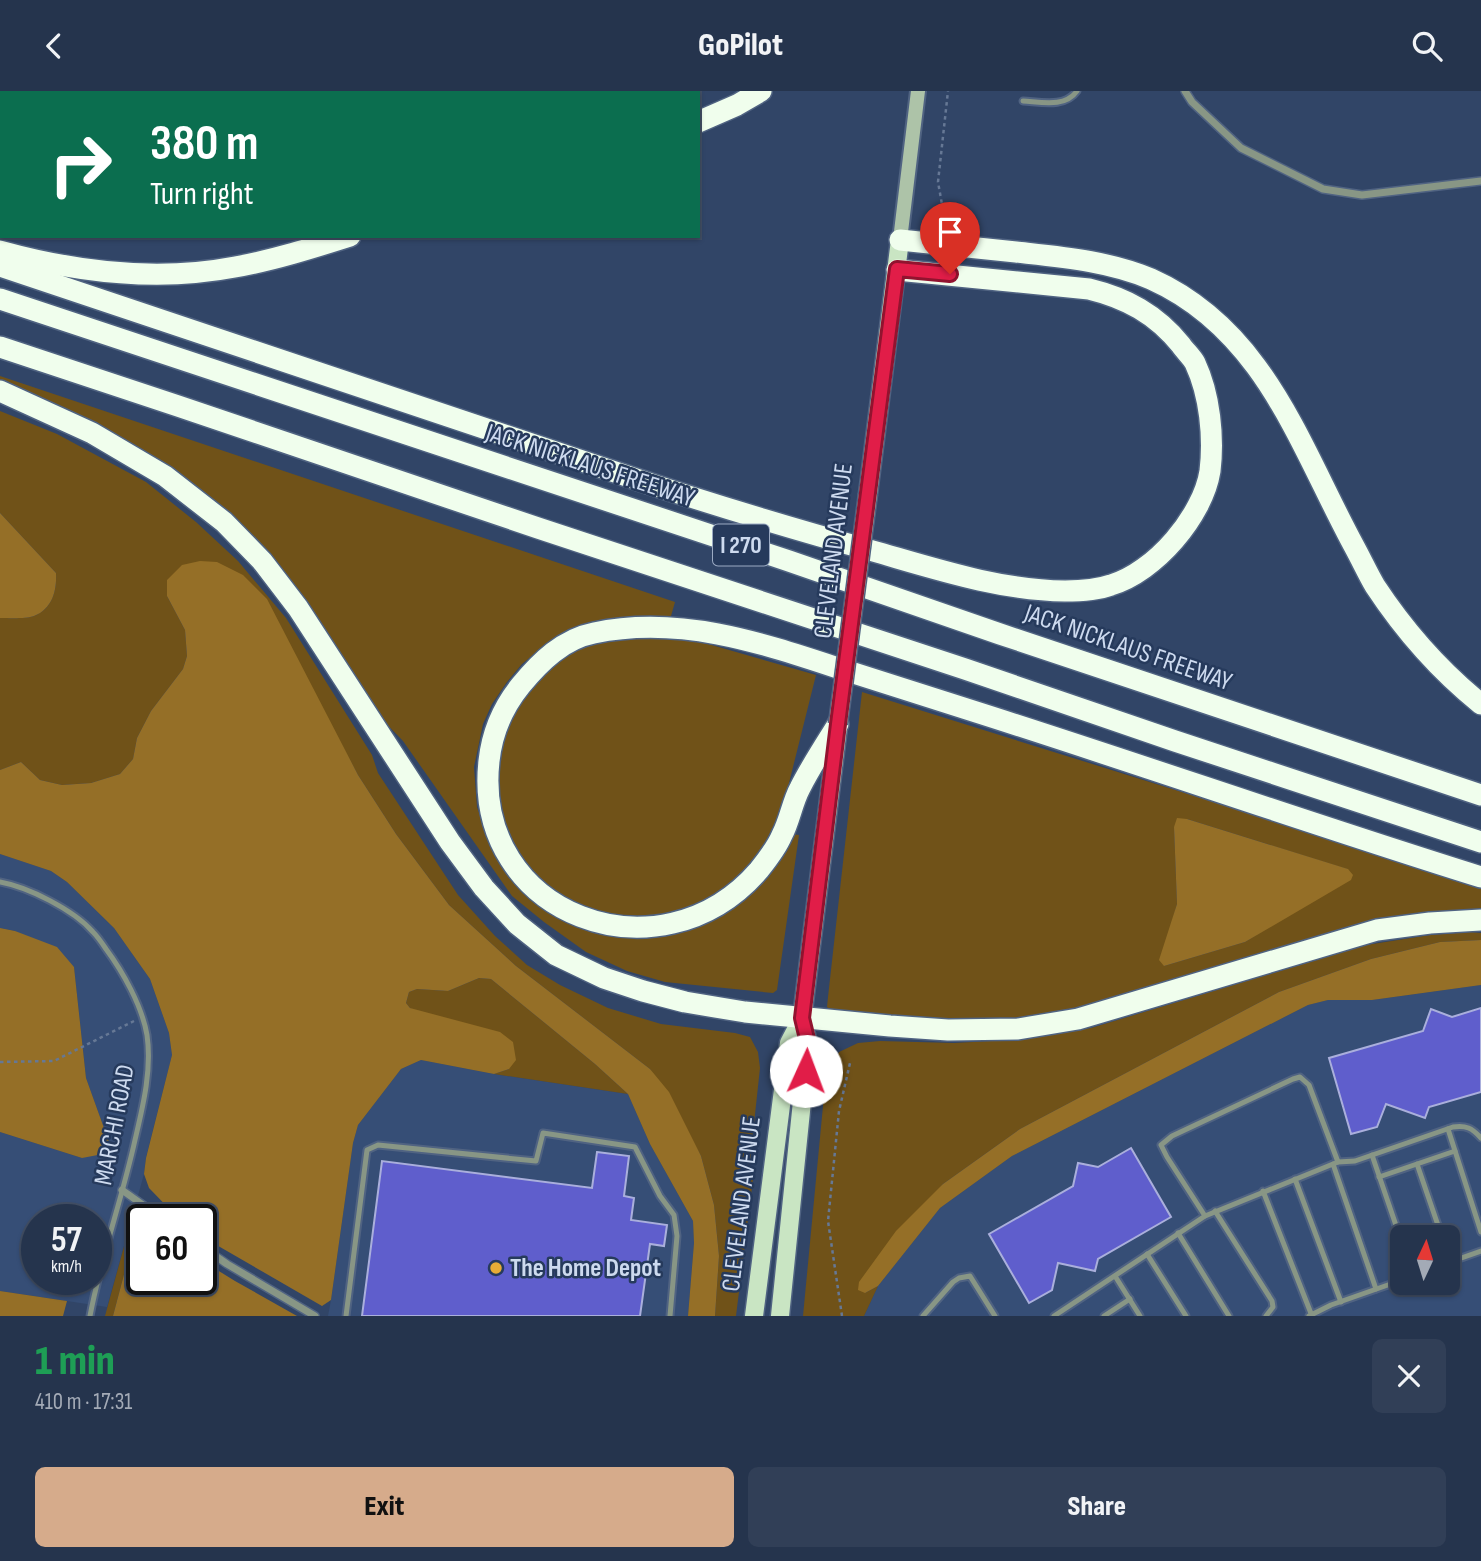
<!DOCTYPE html>
<html lang="en">
<head>
<meta charset="utf-8">
<style>
	:root { --surface:#25344d; --page:#313f57; --text:#f1f3f6; --muted:#a3aab6; --line:#424f65; --accent:#d6ab8b }
	body { margin:0; font-family:"Sofia Sans Condensed",sans-serif; background:var(--page); color:var(--text); height:100vh; display:flex; flex-direction:column; font-size:26px; white-space:nowrap }
	* { box-sizing:border-box; margin:0 }
	p { font-size:23px; color:var(--muted) }
	.icon { flex:none; width:38px; height:38px; fill:none; stroke:currentColor; stroke-width:2; stroke-linecap:round; stroke-linejoin:round }
	.map { position:relative; height:1225px; overflow:hidden }
	.sheet { display:flex; flex-direction:column; background:var(--surface); flex:1 }
	.sheet>* { flex:none }
	.hud { position:absolute; left:0px; top:0px; width:700px; height:147px; box-shadow:0 2px 5px #0004,0 0 0 2px var(--line); background:#0b6e4f; color:#fff; overflow:hidden }
	.needle { width:46px; rotate:4deg }
	.buttons { position:absolute; left:1390px; top:1134px; display:grid; gap:14px }
	.buttons a { display:grid; place-items:center; width:70px; height:70px; border-radius:10px; background:var(--surface); box-shadow:0 2px 5px #0004,0 0 0 2px var(--line); font-size:35px }
	.speed { position:absolute; left:21px; top:1113px; display:flex; gap:14px; font-size:35px; font-weight:700; text-align:center }
	.speed>* { display:grid; place-content:center; width:91px; height:91px; border-radius:50%; background:var(--surface); box-shadow:0 2px 5px #0004,0 0 0 2px var(--line); line-height:1 }
	.speed small { font-size:18px; font-weight:400 }
	.speed .limit { border:4px solid #111; border-radius:10px; background:#fff; color:#111 }
	.pin { position:absolute; display:grid; place-items:center; width:60px; height:60px; color:#fff; margin:-72px -30px; border-radius:50% 50% 50% 0; rotate:-45deg; box-shadow:0 0 7px #0007 }
	.pin .icon { rotate:45deg }
	.me { position:absolute; width:77px; margin:-38px; rotate:2deg; stroke-linejoin:round; filter:drop-shadow(0 0 5px #0008) }
	.turn { display:flex; align-items:center; gap:24px; height:147px; padding:0 35px; font-size:32px }
	.turn .icon { width:91px; height:91px; stroke-width:2.5 }
	.turn b { display:block; font-size:49px; line-height:60px }
	.round { display:grid; place-items:center; flex:none; width:74px; height:74px; border-radius:10px; background:var(--page) }
	.summary { display:flex; align-items:center; justify-content:space-between; height:119px; padding:0 35px }
	h1 { font-size:42px; font-weight:800; line-height:52px; color:#1e9e55 }
	.primary-button { display:flex; gap:14px; margin-top:auto; padding:14px 35px }
	.primary-button a { flex:1; height:80px; border-radius:10px; background:var(--accent); color:#111; font-size:28px; font-weight:800; line-height:80px; text-align:center }
	.primary-button a+a { background:var(--page); color:var(--text) }
	header { display:flex; justify-content:space-between; align-items:center; height:91px; padding:0 35px; background:var(--surface); font-size:32px; font-weight:800 }
	.map>svg:first-child { display:block }
	.built { fill:#364e76; fill-rule:evenodd }
	.green { fill:#705218; fill-rule:evenodd }
	.forest { fill:#956f27 }
	.building { fill:#5f5ecc; stroke:#aaafdc; stroke-width:2 }
	.lines { fill:none; stroke-linecap:round; stroke-linejoin:round }
	.lane-casing { stroke:#506382; stroke-width:9 }
	.street-casing { stroke:#506382; stroke-width:10 }
	.secondary-casing { stroke:#506382; stroke-width:18 }
	.primary-casing { stroke:#506382; stroke-width:21 }
	.highway-casing { stroke:#506382; stroke-width:24 }
	.path { stroke:#667895; stroke-width:2.5; stroke-dasharray:3.5 3.5; stroke-linecap:butt }
	.lane { stroke:#889685; stroke-width:5 }
	.street { stroke:#889685; stroke-width:7 }
	.secondary { stroke:#adc3a8; stroke-width:14 }
	.primary { stroke:#c9e5c3; stroke-width:18 }
	.highway { stroke:#f0feed; stroke-width:21 }
	.primary-bridge-casing { stroke:#506382; stroke-width:21; stroke-linecap:butt }
	.primary-bridge { stroke:#c9e5c3; stroke-width:18 }
	.route-casing { stroke:#92132f; stroke-width:18 }
	.route { stroke:#e11d48; stroke-width:12 }
	.poi-dot { fill:#e7ac37; stroke:#263a5c; stroke-width:2.5 }
	.labels { text-anchor:middle; dominant-baseline:central; stroke-width:5; stroke-linejoin:round; paint-order:stroke }
	.shield { fill:#263a5c; stroke:#9baac3; stroke-width:2 }
	.shield-label { font-size:24px; font-weight:bold; fill:#cddaef }
	.street-label { font-size:26px; fill:#cddaef; stroke:#263a5c }
	.poi-label { font-size:26px; font-weight:bold; fill:#cddaef; stroke:#263a5c; text-anchor:start }
</style>
</head>
<body>
<header><svg class="icon" aria-label="back" viewBox="0 0 24 24"><path d="M15 5l-7 7 7 7"/></svg>GoPilot<svg class="icon" aria-label="search" viewBox="0 0 24 24"><circle cx="10" cy="10" r="6"/><path d="M15 15l6 6"/></svg></header>
<div class="map">
<svg width="1481" height="1225" viewBox="0 0 1481 1225">
	<rect width="100%" height="100%" fill="#314567"/>
	<g class="built">
		<path d="M0 763 51 780 67 791 114 837 150 888 169 942 172 964 146 1066 144 1083 107 1216 0 1200V1041L82 1067 109 1051 86 987 74 876 15 840 0 837ZM37 1129H96V1188H37Z"/>
		<path d="M1481 894V1225H864L878 1195 940 1117 1012 1065 1308 914 1328 909H1372ZM1402 1146H1447V1192H1402Z"/>
		<path d="M421 969 494 983 628 1003 650 1053 693 1130 694 1152 688 1225H328L331 1209 353 1052 358 1034 401 978Z"/>
	</g>
	<g class="green">
		<path d="M0 285 675 511 669 532 548 552 522 573 507 591 492 613 483 633 474 676 477 716 489 751 504 778 527 803 553 822 581 837 615 845 644 846 677 838 791 743 799 744 777 899 773 902 665 891 627 880 586 861 544 831 512 805 403 650 373 619 249 447 0 293Z"/>
		<path d="M0 320 57 343 146 391 196 431 238 470 286 527 372 664 378 682 458 804 495 845 527 874 560 894 608 917 661 933 735 942 750 946 758 961 760 977 749 1079 754 1080 736 1225H715L719 1165 714 1114 701 1065 650 978 516 875 449 814 396 743 358 684 334 640 167 505 185 539 187 565 183 578 151 620 137 647 133 668 120 683 91 692 62 694 40 689 21 671 0 679V527C9 527 27 528 34 525 52 518 57 500 56 482L0 422Z"/>
		<path d="M632 543 687 547 816 584 787 700 775 733 757 766 735 791 716 805 650 831 564 814 520 775 487 691 519 600 571 557Z"/>
		<path d="M862 601 1313 742 1481 797V827L1449 826 1060 926 961 935 834 922 827 916 828 906ZM1187 728 1347 778 1352 784 1245 851 1164 875 1170 838 1177 813 1174 736Z"/>
		<path d="M1470 841 1481 842V849L1440 851 1371 868 1279 901 1020 1038 943 1093 865 1202 878 1195 864 1225H803L825 994 831 975 839 961 858 952 880 950 954 952 1010 949 1091 937 1366 854 1430 844Z"/>
		<path d="M479 887 491 888 595 973 628 1003 494 983 509 978 410 917 406 912 409 901 417 898 448 900Z"/>
		<path d="M139 1127 113 1225H105L131 1130Z"/>
	</g>
	<g class="forest">
		<path d="M0 422 56 482C57 500 52 518 34 525 27 528 9 527 0 527Z"/>
		<path d="M200 470 217 471 243 484 267 508 358 684 396 743 449 814 516 875 650 978 669 1001 701 1065 714 1114 719 1165 715 1225H688L694 1152 693 1130 650 1053 628 1003 595 973 491 888 479 887 448 900 417 898 409 901 406 912 410 917 500 941 513 951 516 969 509 978 494 983 421 969 401 978 358 1034 353 1052 331 1209 322 1215 220 1156 201 1144V1129H180L149 1097 144 1083 146 1067 172 964 169 942 150 888 114 837 67 791 51 780 0 763V679L21 671 40 689 62 694 91 692 120 683 133 668 137 647 151 620 183 578 187 565 185 539 167 505V489L182 474Z"/>
		<path d="M1177 727 1187 728 1348 778 1353 784 1351 789 1245 851 1164 875 1159 869 1177 813 1174 736Z"/>
		<path d="M0 837 15 840 57 856 74 876 86 987 109 1051 103 1063 82 1067 0 1041Z"/>
		<path d="M1481 849V894L1372 909H1328L1308 914 1012 1065 940 1117 878 1195 865 1202 858 1199 859 1191 896 1140 943 1093 1020 1038 1279 901 1371 868 1440 851Z"/>
		<path d="M139 1127 150 1129H142V1188H201V1169L235 1190 297 1225H113Z"/>
		<path d="M0 1200 67 1210 63 1225H0Z"/>
	</g>
	<g class="building">
		<path d="M1481 917V1001L1429 1016 1425 1027 1386 1013 1377 1036 1351 1043 1329 967 1423 940 1431 918 1452 926Z"/>
		<path d="M1131 1057 1171 1126 1098 1168 1095 1180 1058 1172 1052 1199 1029 1212 989 1143 1073 1095 1078 1072 1098 1076Z"/>
		<path d="M597 1061 629 1065 624 1105 634 1107 631 1129 667 1134 664 1155 650 1153 640 1225H362L382 1070 592 1097Z"/>
	</g>
	<g class="lines">
		<g class="lane-casing">
			<g id="lane">
				<path d="M19 0 29 2"/>
				<path d="M105 2V0"/>
				<path d="M1023 10C1041 11 1065 17 1077 0"/>
				<path d="M0 791C28 796 74 819 93 841 98 846 102 852 106 858 123 881 142 915 147 944 152 979 143 1015 135 1049 122 1108 101 1166 90 1225"/>
				<path d="M1448 1038 1481 1141"/>
				<path d="M1372 1064 1402 1152"/>
				<path d="M1333 1073 1376 1198"/>
				<path d="M1417 1073 1442 1146"/>
				<path d="M1379 1086 1455 1060"/>
				<path d="M1295 1088 1341 1211"/>
				<path d="M1263 1100 1312 1225"/>
				<path d="M1215 1120 1272 1210 1273 1216 1266 1225"/>
				<path d="M1205 1125 1338 1071"/>
				<path d="M1178 1142 1229 1225"/>
				<path d="M1147 1163 1186 1225"/>
				<path d="M1447 1172 1481 1160"/>
				<path d="M1115 1185 1140 1225"/>
				<path d="M346 1225 367 1059 378 1054 536 1070 543 1042 635 1056 660 1105 674 1124 677 1145 670 1225"/>
				<path d="M923 1225 953 1191 959 1187 970 1185 995 1225"/>
				<path d="M1054 1225 1205 1125 1167 1066 1161 1054 1172 1045 1293 988 1300 986 1309 994 1338 1071 1355 1070 1453 1036C1466 1034 1472 1037 1481 1047"/>
				<path d="M1104 1225 1130 1208"/>
				<path d="M1309 1225 1331 1214 1402 1189"/>
			</g>
		</g>
		<g class="street-casing">
			<g id="street">
				<path d="M1185 0 1192 11 1241 57 1323 98 1362 104 1481 90"/>
				<path d="M122 1099 164 1129"/>
				<path d="M201 1155 227 1173 315 1225"/>
			</g>
		</g>
		<g class="secondary-casing">
			<path id="secondary" d="M900 149 918 0"/>
		</g>
		<g class="primary-casing">
			<g id="primary">
				<path d="M868 403 900 149"/>
				<path d="M754 1225 789 952 802 927 838 636"/>
				<path d="M780 1225 808 952 802 927"/>
			</g>
		</g>
		<g class="highway-casing">
			<g id="highway">
				<path d="M698 31 737 14 761 0"/>
				<path d="M900 149C939 153 977 157 1016 161 1061 166 1109 170 1151 188 1265 239 1300 356 1355 457 1362 470 1368 483 1375 495 1404 539 1440 580 1481 613"/>
				<path d="M0 160C76 181 157 191 235 176 274 169 312 157 350 145"/>
				<path d="M0 175C206 243 412 312 618 382 703 411 787 436 873 460 936 478 999 499 1065 500 1080 500 1097 499 1111 494 1155 481 1203 425 1210 380 1214 346 1210 304 1195 272 1192 266 1185 260 1181 254 1156 223 1126 207 1089 198L897 179"/>
				<path d="M0 208 789 470 1000 543 1481 704"/>
				<path d="M0 256 178 315 538 437 965 578 1175 650 1481 751"/>
				<path d="M0 300 92 342 165 385 224 431 262 470 298 517 450 751 484 797 517 833 556 864 604 887 643 900 685 911 745 921 890 935 948 939 1018 938 1078 928 1377 839 1430 832 1481 829"/>
				<path d="M838 633C825 654 811 675 800 697 792 712 790 729 782 744 777 756 767 769 759 779 660 894 472 824 489 670 492 642 503 616 521 594 540 571 563 548 594 542 678 524 759 551 838 577 883 591 928 606 973 620 1143 674 1311 733 1481 786"/>
			</g>
		</g>
		<g class="path">
			<path d="M948 138 949 129 943 119 938 91 948 0"/>
			<path d="M0 971 54 970 134 930"/>
			<path d="M842 1225 828 1130 839 1020 850 972"/>
		</g>
		<use href="#lane" class="lane"/>
		<use href="#street" class="street"/>
		<use href="#secondary" class="secondary"/>
		<use href="#primary" class="primary"/>
		<use href="#highway" class="highway"/>
		<g class="primary-bridge-casing">
			<path id="primary-bridge" d="M838 633 868 403"/>
		</g>
		<use href="#primary-bridge" class="primary-bridge"/>
	</g>
	<g class="lines">
		<g class="route-casing">
			<path id="route" d="M806 980 808 952 802 927 838 633 897 178 950 183"/>
		</g>
		<use href="#route" class="route"/>
	</g>
	<circle class="poi-dot" cx="496" cy="1177" r="7"/>
	<g class="labels">
		<rect class="shield" x="713" y="433.5" width="56" height="41" rx="5"/>
		<g class="shield-label">
			<text x="741" y="454">I 270</text>
		</g>
		<g class="street-label">
			<text transform="translate(590 375) rotate(18)">JACK NICKLAUS FREEWAY</text>
			<text transform="translate(834 460) rotate(-83)">CLEVELAND AVENUE</text>
			<text transform="translate(1128 557) rotate(19)">JACK NICKLAUS FREEWAY</text>
			<text transform="translate(115 1034) rotate(-79)">MARCHI ROAD</text>
			<text transform="translate(742 1113) rotate(-83)">CLEVELAND AVENUE</text>
		</g>
		<g class="poi-label">
			<text x="510" y="1177">The Home Depot</text>
		</g>
	</g>
</svg>
<div class="buttons">
<a><svg class="needle" viewBox="-14 -14 28 28"><path d="M0-13l5 13h-10z" fill="#e53935"/><path d="M0 13l5-13h-10z" fill="#a3aab6"/></svg></a>
</div>
<div class="speed"><div>57<small>km/h</small></div><div class="limit">60</div></div>
<div class="pin" style="left:950px;top:183px;background:#d93025"><svg class="icon" aria-label="arrive" viewBox="0 0 24 24"><path d="M6 21V4h12l-3 4 3 4H6"/></svg></div>
<svg class="me" style="left:806px;top:980px" viewBox="-20 -20 40 40"><circle r="19" fill="#fff"/><path d="M0-13L10 11 0 6-10 11z" fill="#e11d48"/></svg>
<div class="hud">
<div class="turn"><svg class="icon" aria-label="right" viewBox="0 0 24 24"><path d="M7 20v-9h11M14 6l5 5-5 5"/></svg><div><b>380 m</b>Turn right</div></div>
</div>
</div>
<section class="sheet">
<div class="summary"><div><h1>1 min</h1><p>410 m · 17:31</p></div><a class="round"><svg class="icon" aria-label="close" viewBox="0 0 24 24"><path d="M6 6l12 12M18 6L6 18"/></svg></a></div>
<div class="primary-button"><a>Exit</a><a>Share</a></div>
</section>
</body>
</html>
